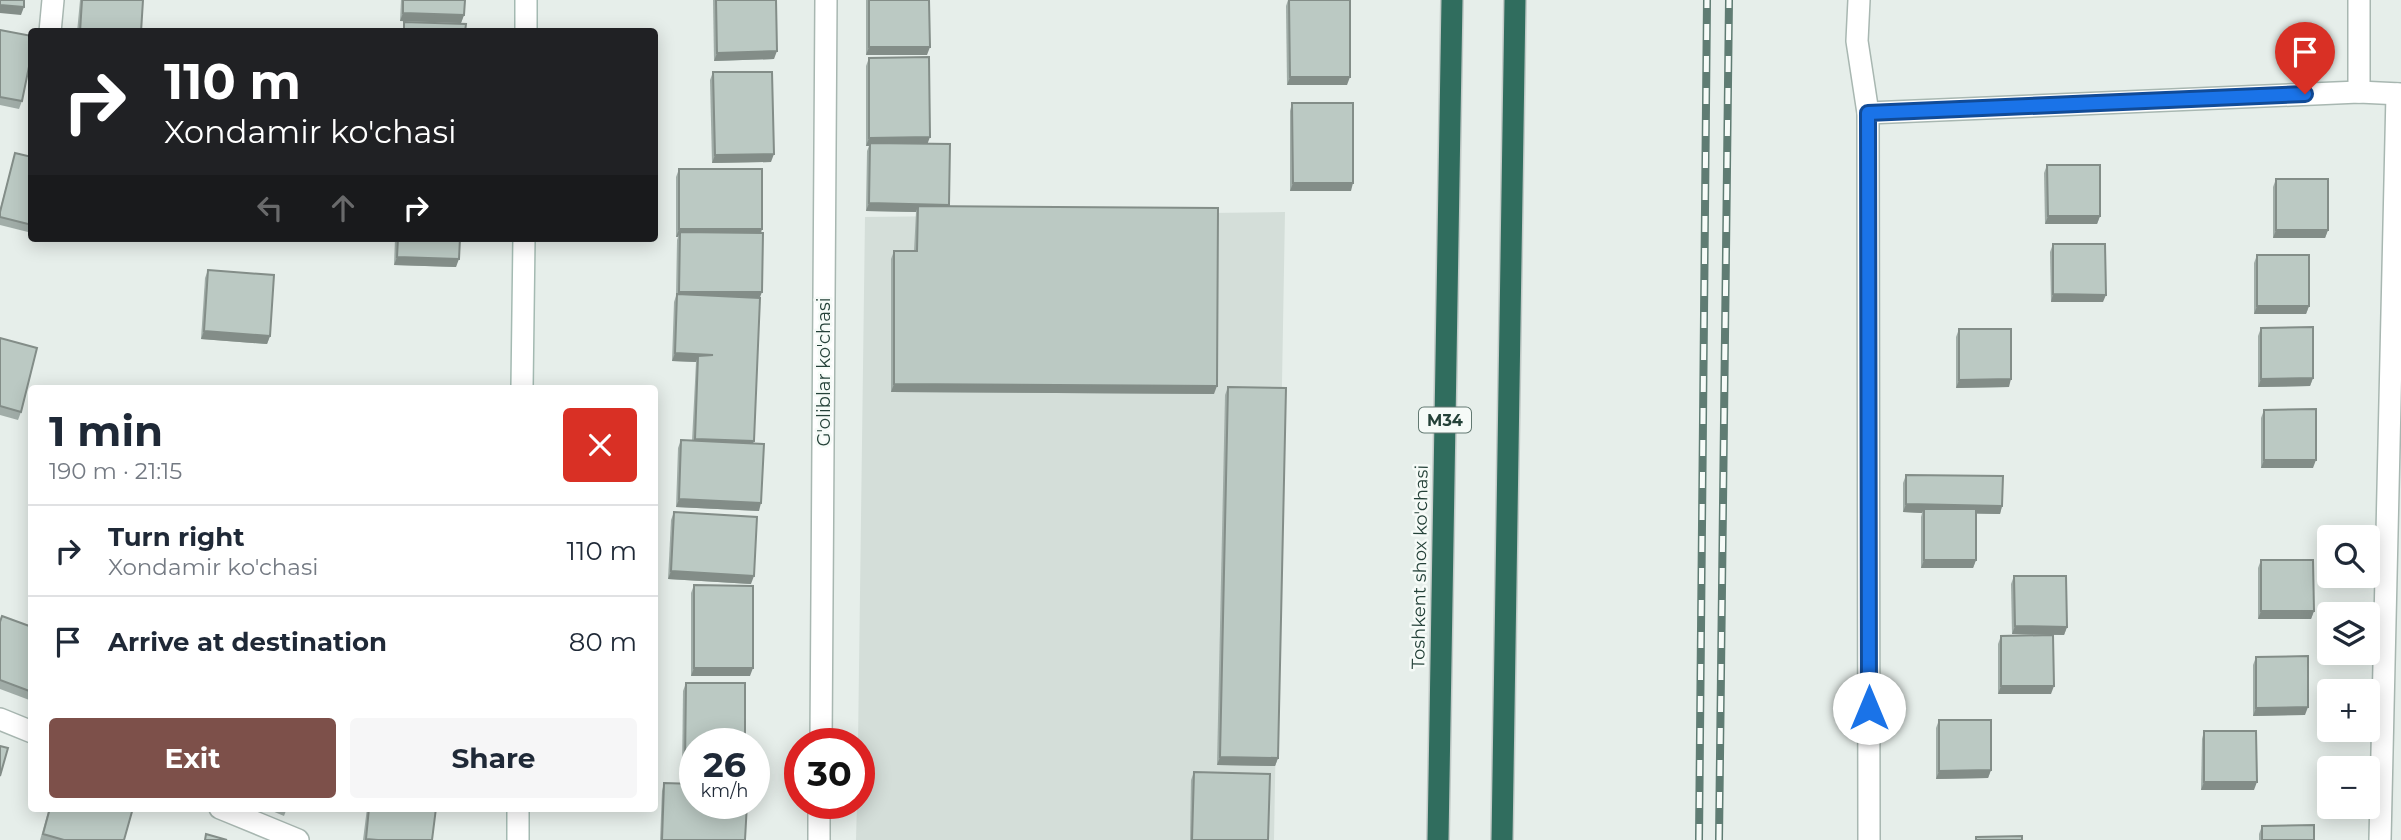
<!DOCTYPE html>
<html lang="en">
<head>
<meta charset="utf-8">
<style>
	:root { --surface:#fff; --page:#f6f6f7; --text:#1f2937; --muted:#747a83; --line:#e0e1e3; --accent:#7d504a }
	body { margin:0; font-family:Montserrat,sans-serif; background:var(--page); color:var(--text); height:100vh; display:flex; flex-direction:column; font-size:26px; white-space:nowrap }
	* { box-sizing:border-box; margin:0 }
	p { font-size:23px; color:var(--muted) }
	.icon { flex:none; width:38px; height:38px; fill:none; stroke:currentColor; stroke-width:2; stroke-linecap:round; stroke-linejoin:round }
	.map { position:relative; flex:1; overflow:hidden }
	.details { position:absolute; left:28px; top:385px; width:630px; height:427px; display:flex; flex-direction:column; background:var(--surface); border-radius:7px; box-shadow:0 4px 18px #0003 }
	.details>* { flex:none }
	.top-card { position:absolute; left:28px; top:28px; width:630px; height:214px; border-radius:7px; box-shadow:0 4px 18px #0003; background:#202124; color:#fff; overflow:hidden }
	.controls { position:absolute; left:2317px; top:525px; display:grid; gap:14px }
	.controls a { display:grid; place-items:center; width:63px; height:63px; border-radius:7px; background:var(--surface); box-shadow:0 4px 18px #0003; font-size:35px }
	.speed { position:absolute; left:679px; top:728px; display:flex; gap:14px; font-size:35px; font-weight:700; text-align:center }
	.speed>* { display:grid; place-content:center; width:91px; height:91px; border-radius:50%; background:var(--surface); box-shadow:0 4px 18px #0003; line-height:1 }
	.speed small { font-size:18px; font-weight:400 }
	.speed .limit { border:10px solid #d22; background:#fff; color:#111 }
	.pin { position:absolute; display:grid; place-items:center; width:60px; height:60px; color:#fff; margin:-72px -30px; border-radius:50% 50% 50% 0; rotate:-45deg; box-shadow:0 0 7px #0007 }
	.pin .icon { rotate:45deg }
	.me { position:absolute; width:77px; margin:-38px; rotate:0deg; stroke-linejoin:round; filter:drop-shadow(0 0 5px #0008) }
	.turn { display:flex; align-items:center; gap:24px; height:147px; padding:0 21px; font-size:32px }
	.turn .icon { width:91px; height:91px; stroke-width:2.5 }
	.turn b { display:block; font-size:49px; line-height:60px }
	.lanes { display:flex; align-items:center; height:66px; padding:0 21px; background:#0003; justify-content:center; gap:35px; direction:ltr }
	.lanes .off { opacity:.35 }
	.round { display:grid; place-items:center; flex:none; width:74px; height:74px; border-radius:7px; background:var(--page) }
	.headline { display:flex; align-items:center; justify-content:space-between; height:119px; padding:0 21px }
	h1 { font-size:42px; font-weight:700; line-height:52px }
	.cta { display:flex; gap:14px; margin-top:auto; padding:14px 21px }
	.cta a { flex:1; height:80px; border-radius:7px; background:var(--accent); color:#fff; font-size:28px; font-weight:700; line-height:80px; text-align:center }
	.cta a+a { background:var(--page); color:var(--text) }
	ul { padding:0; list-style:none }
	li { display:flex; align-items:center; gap:21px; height:91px; padding:0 21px; border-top:2px solid var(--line) }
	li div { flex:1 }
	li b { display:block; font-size:26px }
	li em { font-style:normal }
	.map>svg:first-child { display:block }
	.built { fill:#d4ded9 }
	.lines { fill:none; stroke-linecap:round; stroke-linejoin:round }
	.street-casing { stroke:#a8b7b1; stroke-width:24 }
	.secondary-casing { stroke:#a4bab2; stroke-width:24 }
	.highway-casing { stroke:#c2cac7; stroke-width:24 }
	.street { stroke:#fff; stroke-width:21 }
	.secondary { stroke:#fff; stroke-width:21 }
	.highway { stroke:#306d5e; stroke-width:21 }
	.rail-casing { stroke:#5f7c73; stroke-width:8 }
	.rail { stroke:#f6fbf8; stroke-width:5; stroke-dasharray:16; stroke-linecap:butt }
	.wall { fill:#a1ada8 }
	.shaded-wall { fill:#838d88 }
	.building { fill:#bbc9c3; stroke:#838d88; stroke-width:2 }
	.route-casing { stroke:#114b97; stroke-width:18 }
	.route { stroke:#1a73e8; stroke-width:12 }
	.labels { text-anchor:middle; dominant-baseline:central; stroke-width:5; stroke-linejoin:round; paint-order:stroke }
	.shield { fill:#f6fbf8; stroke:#637972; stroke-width:2 }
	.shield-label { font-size:16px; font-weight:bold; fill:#244138 }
	.street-label { font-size:18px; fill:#244138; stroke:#f6fbf8 }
</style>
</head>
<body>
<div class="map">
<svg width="2401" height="840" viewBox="0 0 2401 840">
	<rect width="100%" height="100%" fill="#e6eeea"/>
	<path class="built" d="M1285 212 1274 840H856L857 803H859L858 744 865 217Z"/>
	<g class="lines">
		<g class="street-casing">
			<g id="street">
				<path d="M1859 0 1857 41 1868 113 1869 840"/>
				<path d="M50 32 53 0"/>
				<path d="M2359 92V0"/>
				<path d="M1868 113 2359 92 2401 94"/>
				<path d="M0 719 32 732"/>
				<path d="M821 744 826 0"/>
				<path d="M220 808 298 840"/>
				<path d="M819 840V803"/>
				<path d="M2380 840 2397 94"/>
			</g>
		</g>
		<g class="secondary-casing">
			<g id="secondary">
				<path d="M526 32V0"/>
				<path d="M522 388 524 238"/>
				<path d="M518 840V808"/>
			</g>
		</g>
		<g class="highway-casing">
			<g id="highway">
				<path d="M1438 840 1452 0"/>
				<path d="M1502 840 1515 0"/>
			</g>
		</g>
		<use href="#street" class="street"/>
		<use href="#secondary" class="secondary"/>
		<use href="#highway" class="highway"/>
		<g class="rail-casing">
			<g id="rail">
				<path d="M1699 840 1707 0"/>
				<path d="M1719 840 1729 0"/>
			</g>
		</g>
		<use href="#rail" class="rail"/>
	</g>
	<g class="wall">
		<path d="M80 0H143L141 32H77Z"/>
		<path d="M401 0H465L464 15 461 23 400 21Z"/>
		<path d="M713 0H776L774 59 714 61Z"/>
		<path d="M866 0H929L927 55H866Z"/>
		<path d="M1288 0H1350L1347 85H1287L1286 6Z"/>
		<path d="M0 30 22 101 19 109 0 105Z"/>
		<path d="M869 58 928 143 948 207 1214 394 891 392V259L894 251H914L916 212 866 211 867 151 869 146H866V66Z"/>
		<path d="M713 72 771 162 712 163 710 80Z"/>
		<path d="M1292 103 1351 191H1290V111Z"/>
		<path d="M15 153 32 157V233L0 225V209Z"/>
		<path d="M2047 165 2100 216 2097 224H2045L2044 173Z"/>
		<path d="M679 169 761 233 760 298 753 443 759 511 676 507 678 448 681 440 692 441 696 362 672 361 674 302 676 296 677 240 678 237H676V177Z"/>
		<path d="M2276 179 2328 230 2325 238H2273V187Z"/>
		<path d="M395 238H460L456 267 394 265Z"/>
		<path d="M2053 244 2103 302H2051L2050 252Z"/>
		<path d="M2257 255 2309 306 2306 314H2254V263Z"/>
		<path d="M208 270 270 336 267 344 201 339 205 278Z"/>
		<path d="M2261 328 2313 378 2310 386 2258 387V336Z"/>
		<path d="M1959 329 2009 387 1956 388V337Z"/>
		<path d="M0 338 21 412 18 420 0 415Z"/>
		<path d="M1228 387 1278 758 1275 766 1217 765 1225 395Z"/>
		<path d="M2264 410 2313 468H2261V418Z"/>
		<path d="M1906 475 2002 506 2000 514 1976 513V560L1973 568H1921V517L1922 513 1903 512V483Z"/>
		<path d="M674 512 751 584 668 579 671 520Z"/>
		<path d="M2261 560 2314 611 2311 619H2258V568Z"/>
		<path d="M2014 576 2067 627 2064 635 2012 634 2011 584Z"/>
		<path d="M694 585 750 676H691V593Z"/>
		<path d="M0 622 32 627V701L0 689Z"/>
		<path d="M2001 636 2051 694H1998V644Z"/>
		<path d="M2256 657 2305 715 2253 716V665Z"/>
		<path d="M686 683H745L682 773 683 691Z"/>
		<path d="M1939 720 1991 770 1988 778 1936 779V728Z"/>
		<path d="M2204 731 2254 790H2201L2202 739Z"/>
		<path d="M1194 772 1268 840H1190L1191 780Z"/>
		<path d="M664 783 745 840H660L662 791Z"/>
		<path d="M49 808H133L124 840H40Z"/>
		<path d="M265 808H287L284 816Z"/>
		<path d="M367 808H436L432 840H363Z"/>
		<path d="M2262 826 2314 840H2259V834Z"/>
	</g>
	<g class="shaded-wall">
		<path d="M0 5 24 7 21 15 0 13Z"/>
		<path d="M403 13 464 15 461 23 400 21Z"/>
		<path d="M869 47H930L927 55H866Z"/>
		<path d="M777 51 774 59 714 61 717 53Z"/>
		<path d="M1290 77H1350L1347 85H1287Z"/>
		<path d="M930 137 927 145 870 143 869 146H866L869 138Z"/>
		<path d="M774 154 771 162 712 163 715 155Z"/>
		<path d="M1293 183H1353L1351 191H1290Z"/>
		<path d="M869 203 949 205 946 213 918 206 916 212 866 211Z"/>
		<path d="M2048 216H2100L2097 224H2045Z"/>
		<path d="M679 229H762L760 237 680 232 678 237H676Z"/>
		<path d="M2276 230H2328L2325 238H2273Z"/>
		<path d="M397 257 459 259 456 267 394 265Z"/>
		<path d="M679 292H762L759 300H676Z"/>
		<path d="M2053 294 2106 295 2103 302H2051Z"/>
		<path d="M2257 306H2309L2306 314H2254Z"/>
		<path d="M204 331 270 336 267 344 201 339Z"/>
		<path d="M675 353 713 355 698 356 696 362 672 361Z"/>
		<path d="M2313 378 2310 386 2258 387 2261 379Z"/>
		<path d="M2011 379 2009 387 1956 388 1959 380Z"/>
		<path d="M894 384 1217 386 1214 394 891 392Z"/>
		<path d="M695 439 754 441 751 449 692 447Z"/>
		<path d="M2264 460H2316L2313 468H2261Z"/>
		<path d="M679 499 761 503 759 511 676 507Z"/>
		<path d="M1906 504 2002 506 2000 514 1924 513V509L1922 513 1903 512Z"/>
		<path d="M1924 560H1976L1973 568H1921Z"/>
		<path d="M671 571 754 576 751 584 668 579Z"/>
		<path d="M2261 611H2314L2311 619H2258Z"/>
		<path d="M2015 626 2067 627 2064 635 2012 634Z"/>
		<path d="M694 668H753L750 676H691Z"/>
		<path d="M2001 686H2054L2051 694H1998Z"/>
		<path d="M2308 707 2305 715 2253 716 2256 708Z"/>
		<path d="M1220 757 1278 758 1275 766 1217 765Z"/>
		<path d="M685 765H695V773H682Z"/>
		<path d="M1991 770 1988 778 1936 779 1939 771Z"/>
		<path d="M2204 782H2257L2254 790H2201Z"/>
	</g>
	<g class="building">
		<path d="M0 0H24V7L0 5Z"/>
		<path d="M82 0H143L141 32H80Z"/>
		<path d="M403 0H465L464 15 403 13Z"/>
		<path d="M716 0H776L777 51 717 53Z"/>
		<path d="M869 0H929L930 47H869Z"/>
		<path d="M1289 0H1350V77H1290Z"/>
		<path d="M404 22 466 24 465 32H404Z"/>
		<path d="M0 30 32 36V52L22 101 0 97Z"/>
		<path d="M929 57 930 137 869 138V58Z"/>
		<path d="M713 72H772L774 154 715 155Z"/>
		<path d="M1292 103H1353V183H1293Z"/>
		<path d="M870 143 950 144 949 205 869 203Z"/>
		<path d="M15 153 32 157V225L0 217V212Z"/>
		<path d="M2047 165H2100V216H2048Z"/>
		<rect x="679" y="169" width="83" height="60"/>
		<rect x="2276" y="179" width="52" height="51"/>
		<path d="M918 206 1218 208 1217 386 894 384V251H917Z"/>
		<path d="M680 232 763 233 762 292H679Z"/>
		<path d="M398 238H460L459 259 397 257Z"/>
		<path d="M2053 244H2105L2106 295 2053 294Z"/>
		<rect x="2257" y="255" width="52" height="51"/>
		<path d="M208 270 274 275 270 336 204 331Z"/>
		<path d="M677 294 760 298 754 441 695 439 698 356 713 355 675 353Z"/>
		<path d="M2313 327V378L2261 379V328Z"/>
		<path d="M1959 329H2011V379L1959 380Z"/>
		<path d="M0 338 37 348 21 412 0 406Z"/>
		<path d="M1228 387 1286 388 1278 758 1220 757Z"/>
		<path d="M2316 409V460H2264V410Z"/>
		<path d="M681 440 764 444 761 503 679 499Z"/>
		<path d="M1906 475 2003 476 2002 506 1906 504Z"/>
		<rect x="1924" y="509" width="52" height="51"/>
		<path d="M674 512 757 517 754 576 671 571Z"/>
		<path d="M2261 560H2313L2314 611H2261Z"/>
		<path d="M2014 576H2066L2067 627 2015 626Z"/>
		<path d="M694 585 753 586V668H694Z"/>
		<path d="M2 616 32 627V692L0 680V622Z"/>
		<path d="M2053 635 2054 686H2001V636Z"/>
		<path d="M2308 656V707L2256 708V657Z"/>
		<path d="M686 683H745V744H695V765H685Z"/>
		<path d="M1939 720H1991V770L1939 771Z"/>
		<path d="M2204 731H2256L2257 782H2204Z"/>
		<path d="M0 746 8 748 0 776Z"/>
		<path d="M1194 772 1270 774 1268 840H1192Z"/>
		<path d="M664 783 695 784V803H747L745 840H662Z"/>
		<path d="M50 808H133L124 840H64L43 834Z"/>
		<path d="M369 808H436L432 840H378L366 839Z"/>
		<path d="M2314 825V840H2262V826Z"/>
		<path d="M206 834 227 840H205Z"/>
		<path d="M2022 836V840H1976V837Z"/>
	</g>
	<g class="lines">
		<g class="route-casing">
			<path id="route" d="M1869 708 1868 113 2305 94"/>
		</g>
		<use href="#route" class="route"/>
	</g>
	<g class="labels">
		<rect class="shield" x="1419" y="407.5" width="52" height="25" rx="5"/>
		<g class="shield-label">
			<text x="1445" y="420">M34</text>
		</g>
		<g class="street-label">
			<text transform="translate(824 372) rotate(-90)">G'oliblar ko'chasi</text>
			<text transform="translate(1420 567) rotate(-89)">Toshkent shox ko'chasi</text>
		</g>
	</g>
</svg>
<div class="controls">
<a><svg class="icon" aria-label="search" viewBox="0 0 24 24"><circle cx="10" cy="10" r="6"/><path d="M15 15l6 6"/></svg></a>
<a><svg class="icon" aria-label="layers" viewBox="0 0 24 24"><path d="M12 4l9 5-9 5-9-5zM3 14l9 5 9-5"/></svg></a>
<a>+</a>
<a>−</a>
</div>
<div class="speed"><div>26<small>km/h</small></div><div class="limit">30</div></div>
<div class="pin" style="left:2305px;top:94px;background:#d93025"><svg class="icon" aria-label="arrive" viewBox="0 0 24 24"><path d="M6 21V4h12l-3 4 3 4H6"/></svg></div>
<svg class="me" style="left:1869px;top:708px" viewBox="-20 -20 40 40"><circle r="19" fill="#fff"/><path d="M0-13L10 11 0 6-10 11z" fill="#1a73e8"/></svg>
<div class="top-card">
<div class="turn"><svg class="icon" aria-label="right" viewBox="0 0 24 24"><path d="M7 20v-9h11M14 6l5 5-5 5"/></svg><div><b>110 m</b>Xondamir ko'chasi</div></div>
<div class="lanes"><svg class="icon off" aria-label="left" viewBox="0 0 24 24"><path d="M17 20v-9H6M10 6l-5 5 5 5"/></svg><svg class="icon off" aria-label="ahead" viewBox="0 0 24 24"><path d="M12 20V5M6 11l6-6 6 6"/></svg><svg class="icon" aria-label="right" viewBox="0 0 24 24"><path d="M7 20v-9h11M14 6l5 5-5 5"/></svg></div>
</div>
<section class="details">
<div class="headline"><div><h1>1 min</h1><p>190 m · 21:15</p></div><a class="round" style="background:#d93025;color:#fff"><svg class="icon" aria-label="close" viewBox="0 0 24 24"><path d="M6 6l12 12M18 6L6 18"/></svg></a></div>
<ul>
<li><svg class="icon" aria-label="right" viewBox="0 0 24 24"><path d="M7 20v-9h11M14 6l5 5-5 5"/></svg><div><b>Turn right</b><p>Xondamir ko'chasi</p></div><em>110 m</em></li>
<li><svg class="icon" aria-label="arrive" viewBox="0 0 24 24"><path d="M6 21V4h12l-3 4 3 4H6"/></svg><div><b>Arrive at destination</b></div><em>80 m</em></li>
</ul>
<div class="cta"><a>Exit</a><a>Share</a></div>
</section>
</div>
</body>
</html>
